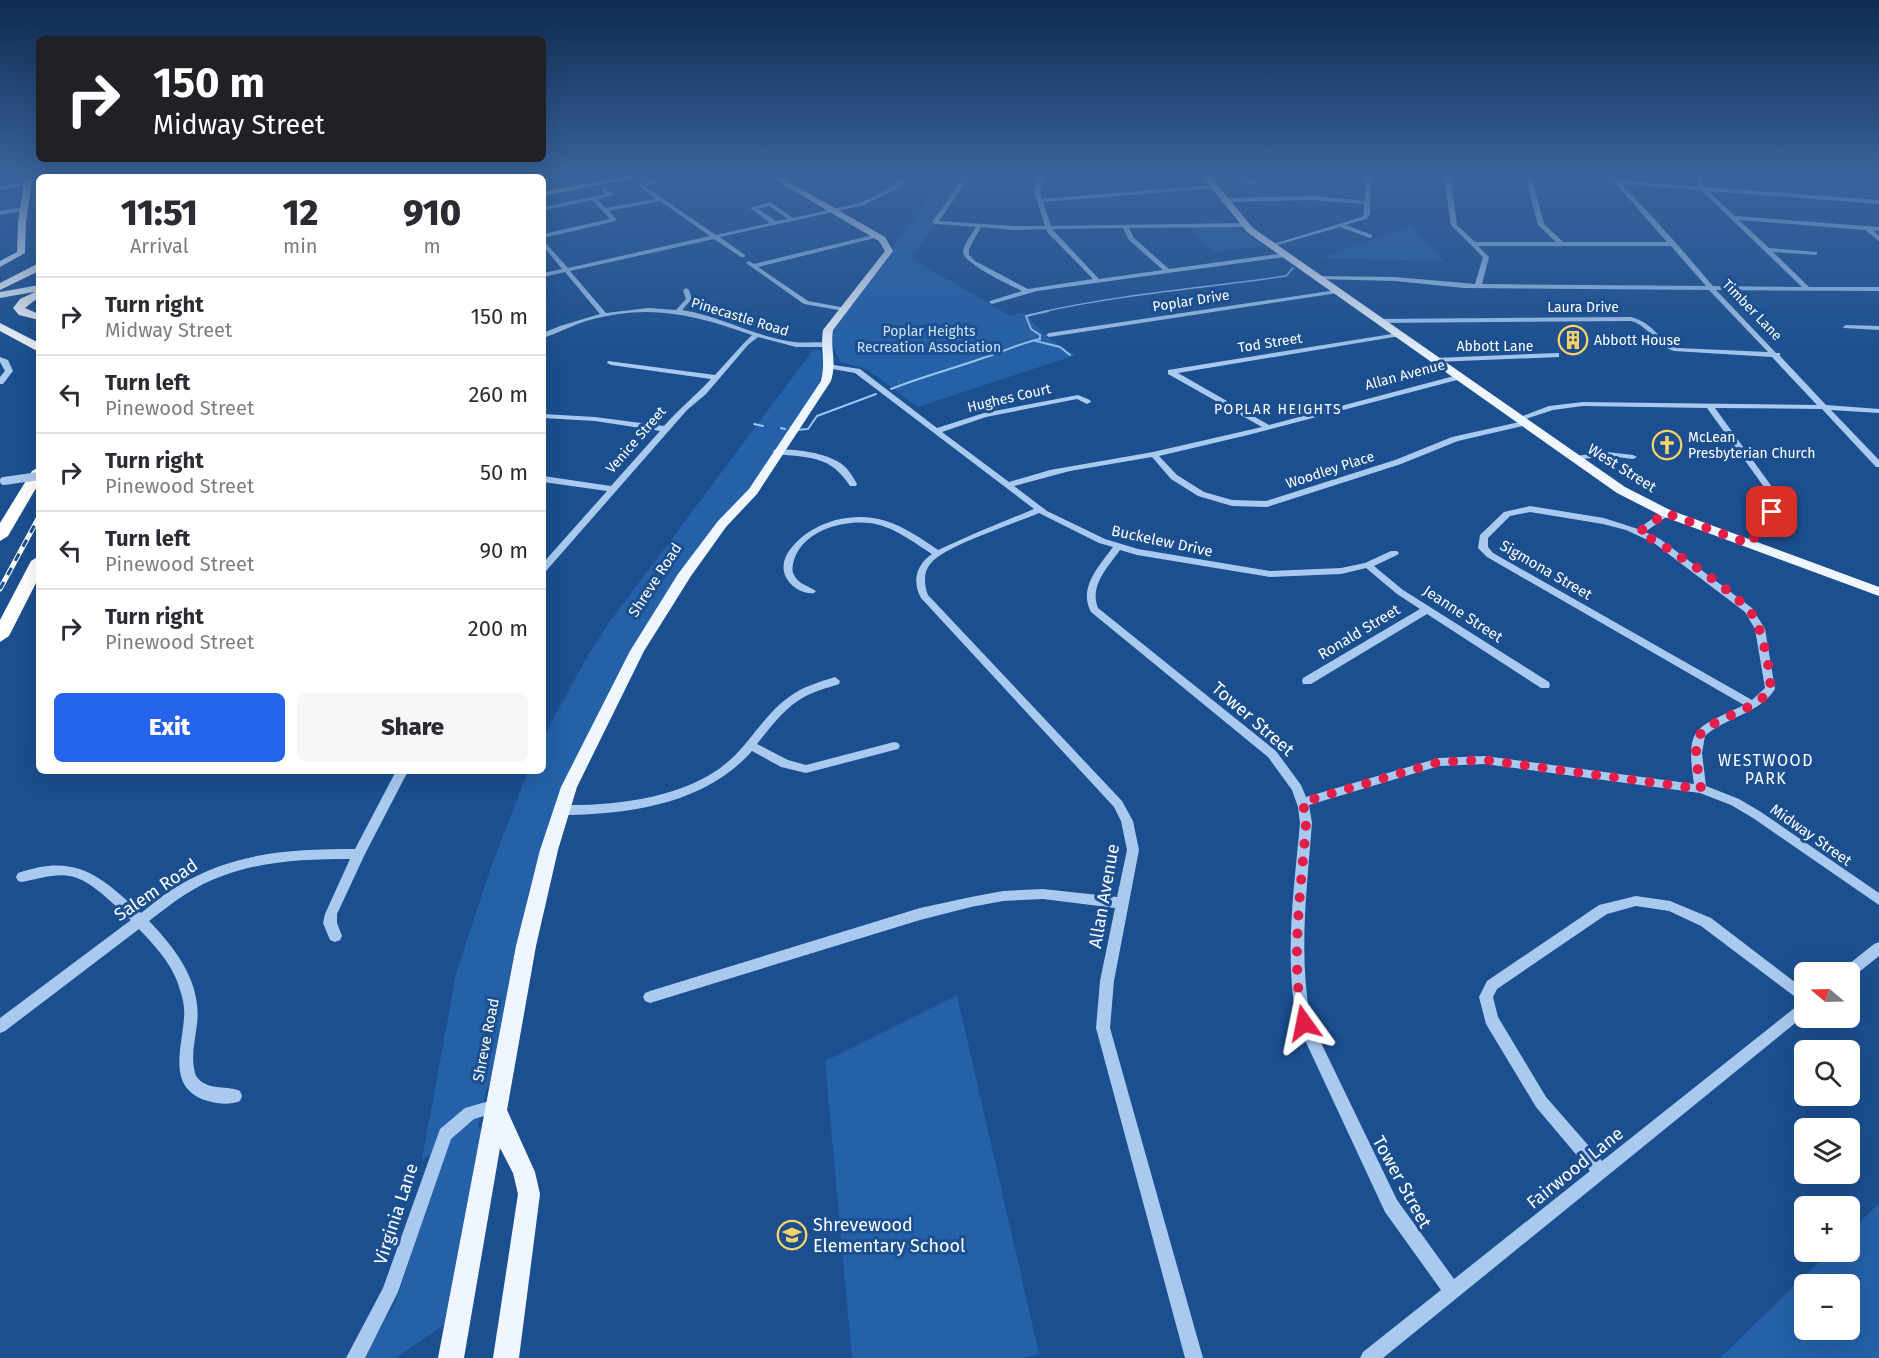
<!DOCTYPE html>
<html lang="en">
<head>
<meta charset="utf-8">
<style>
	:root { --surface:#fff; --page:#f7f7f7; --text:#2b2b33; --muted:#7c7c81; --line:#e1e1e2; --accent:#2563eb }
	body { margin:0; font-family:"Fira Sans",sans-serif; background:var(--page); color:var(--text); height:100vh; display:flex; flex-direction:column; font-size:22px; white-space:nowrap }
	* { box-sizing:border-box; margin:0 }
	p { font-size:20px; color:var(--muted) }
	.icon { flex:none; width:33px; height:33px; fill:none; stroke:currentColor; stroke-width:2; stroke-linecap:round; stroke-linejoin:round }
	.map { position:relative; flex:1; overflow:hidden }
	.details { position:absolute; left:36px; top:174px; width:510px; height:600px; display:flex; flex-direction:column; background:var(--surface); border-radius:9px; box-shadow:0 6px 24px #0002 }
	.details>* { flex:none }
	.banner { position:absolute; left:36px; top:36px; width:510px; height:126px; border-radius:9px; box-shadow:0 6px 24px #0002; background:#202124; color:#fff; overflow:hidden }
	.needle { width:39px; rotate:289deg }
	.controls { position:absolute; left:1794px; top:962px; display:grid; gap:12px }
	.controls a { display:grid; place-items:center; width:66px; height:66px; border-radius:9px; background:var(--surface); box-shadow:0 6px 24px #0002; font-size:30px }
	.pin { position:absolute; display:grid; place-items:center; width:51px; height:51px; color:#fff; margin:-26px; border-radius:12px; box-shadow:0 3px 9px #0006 }
	.me { position:absolute; width:66px; margin:-33px; rotate:348deg; stroke-linejoin:round; filter:drop-shadow(0 0 4px #0008) }
	.turn { display:flex; align-items:center; gap:21px; height:126px; padding:0 18px; font-size:27px }
	.turn .icon { width:78px; height:78px; stroke-width:2.5 }
	.turn b { display:block; font-size:42px; line-height:51px }
	.eta { display:flex; justify-content:space-evenly; align-items:center; height:102px; text-align:center }
	.eta b { font-size:36px; font-weight:800; line-height:42px }
	.cta { display:flex; gap:12px; margin-top:auto; padding:12px 18px }
	.cta a { flex:1; height:69px; border-radius:9px; background:var(--accent); color:#fff; font-size:24px; font-weight:800; line-height:69px; text-align:center }
	.cta a+a { background:var(--page); color:var(--text) }
	ul { padding:0; list-style:none }
	li { display:flex; align-items:center; gap:18px; height:78px; padding:0 18px; border-top:2px solid var(--line) }
	li div { flex:1 }
	li b { display:block; font-size:22px }
	li em { font-style:normal }
	.map>svg:first-child { display:block }
	.green { fill:#2461a8; fill-rule:evenodd }
	.lines { fill:none; stroke-linecap:round; stroke-linejoin:round }
	.stream-far1 { stroke:#9cc4f0; stroke-width:1.5 }
	.stream { stroke:#9cc4f0; stroke-width:2 }
	.minor { fill:#a9c9ee; fill-rule:evenodd }
	.major { fill:#f0f6ff; fill-rule:evenodd }
	.highway { fill:#fff; fill-rule:evenodd }
	.rail-far1-casing { stroke:#fff; stroke-width:3 }
	.rail-casing { stroke:#fff; stroke-width:5 }
	.rail-far1 { stroke:#1b4f8f; stroke-width:1.5; stroke-dasharray:5; stroke-linecap:butt }
	.rail { stroke:#1b4f8f; stroke-width:3; stroke-dasharray:8; stroke-linecap:butt }
	.minor-bridge { stroke:#a9c9ee; stroke-width:8 }
	.route { stroke:#e11d48; stroke-width:10; stroke-dasharray:0 18 }
	.labels { text-anchor:middle; dominant-baseline:central; stroke-width:6; stroke-linejoin:round; paint-order:stroke }
	.far-street-label { font-size:14px; fill:#fff; stroke:#1b4f8f }
	.far-park-label { font-size:14px; fill:#cfe3fa; stroke:#1b4f8f }
	.far-poi-label { font-size:14px; fill:#fff; stroke:#1b4f8f; text-anchor:start }
	.far-neighbourhood-label { font-size:14px; letter-spacing:1.5px; fill:#fff; stroke:#1b4f8f }
	.street-label { font-size:15px; fill:#fff; stroke:#1b4f8f }
	.neighbourhood-label { font-size:16px; letter-spacing:1.5px; fill:#fff; stroke:#1b4f8f }
	.near-street-label { font-size:18px; fill:#fff; stroke:#1b4f8f }
	.near-poi-label { font-size:18px; fill:#fff; stroke:#1b4f8f; text-anchor:start }
</style>
</head>
<body>
<div class="map">
<svg width="1879" height="1358" viewBox="0 0 1879 1358">
	<rect width="100%" height="100%" fill="#1b4f8f"/>
	<g class="green">
		<path d="M954 175H967L931 222 935 224 911 258 1010 316 1024 313 1049 339 1076 355 918 407 867 369 841 362C833 348 829 342 835 327L930 197 943 188Z"/>
		<path d="M1236 226 1264 246 1213 252 1187 227Z"/>
		<path d="M1411 226 1444 261 1320 258Z"/>
		<path d="M813 350H819L823 356V375L819 384 774 451 757 481 626 661 587 736 544 842 529 891 493 1079 486 1090 478 1126 482 1131 448 1322 396 1358H364L396 1301 447 1147 422 1159 456 974 491 867 528 771H543V738L584 662 608 624Z"/>
		<path d="M957 995 1039 1354 1022 1358H852L825 1061Z"/>
		<path d="M1879 1203V1358H1720L1830 1251H1850V1232ZM1804 1284H1850V1329H1804Z"/>
	</g>
	<g class="lines">
		<path class="stream-far1" d="M1042 312C1122 294 1205 288 1286 276L1293 268"/>
		<g class="stream">
			<path d="M1036 341 1060 347 1070 355"/>
			<path d="M891 389C921 377 952 369 983 358 1003 352 1020 343 1040 339V335L1031 329 1026 316 1048 311"/>
			<path d="M754 424 763 426"/>
			<path d="M781 428 785 429"/>
			<path d="M797 430 808 429 817 416 876 394"/>
		</g>
		<g class="minor">
			<path d="M302 175H307L306 177H300Z"/>
			<rect x="523" y="175" width="6" height="2"/>
			<path d="M889 175H894L905 184 864 205 720 237 745 255V257H741L714 239 570 271 606 313 648 308 676 310 686 299 683 290 686 288 689 290 692 299 682 310C721 316 755 337 794 342 805 344 821 340 830 345L827 347H796L758 337 748 345 706 394 687 410 546 571 543 572V563L607 491 543 482V476L611 486 660 431 595 421 543 418V414L595 417 664 426C679 409 696 395 711 379L611 365 607 363 608 361 715 375 744 343 752 335C693 314 648 303 586 321 571 326 558 333 543 338V333L560 326 600 314 565 272 543 277V273L562 269 543 246V240L568 268 710 236 660 201 609 211 616 219V221L543 238V234L610 219 592 200 546 210 543 208 544 207 606 194 601 189 604 187 613 195 597 199 606 208 656 199 637 185 653 180 655 183 644 186 716 235 770 223 750 208 770 202 793 218 860 203 898 184ZM769 206 788 219 776 221 758 209Z"/>
			<path d="M966 175H971L939 221 1013 226H1045L1034 192 1038 175H1044L1040 192 1042 199 1214 185 1216 188 1043 202 1051 226 1244 223 1247 225 1244 227 1129 228 1134 238 1169 269 1285 253 1288 255 1285 257 1037 291 992 304 989 302 990 301 1022 291C1010 285 964 264 963 252 963 245 972 234 976 227L935 224 932 222ZM981 227 1013 230 1046 229 1048 233 1093 279 1028 289 975 261 969 255V249ZM1123 228 1129 240 1163 270 1099 279 1052 229Z"/>
			<path d="M1204 175H1239L1259 184 1254 185 1235 178H1206Z"/>
			<path d="M1365 175H1371L1370 214 1366 219 1346 225 1372 235V237L1370 238 1340 227 1270 247V245L1362 217 1364 214V204L1314 200 1224 202 1221 200 1224 198 1314 196 1365 201Z"/>
			<path d="M1444 175H1450L1457 225 1475 242H1556L1538 225 1525 175H1531L1544 224 1563 242H1667L1616 184 1603 175H1609L1618 180 1698 187 1696 179 1702 175H1708L1701 181 1704 187 1879 200V204L1708 191 1735 216 1879 227V231L1873 230 1879 236V241L1865 230 1739 220 1769 248 1817 252V254L1815 255 1773 252 1809 287H1879V291L1716 290 1776 353H1780V356L1826 405 1879 409V413L1831 410 1879 460V467H1876L1822 409 1715 408 1780 498 1776 511 1753 546H1747L1745 544 1768 511 1772 498 1707 408 1583 406 1553 410 1519 421 1515 419 1549 406 1583 402 1817 405 1772 357 1674 351C1656 345 1649 326 1631 321L1378 323 1375 321 1378 319 1631 317C1656 324 1657 340 1677 348L1768 352 1709 290 1464 288 1395 281 1316 279 1315 278 1318 276 1395 277 1475 284 1483 257 1451 225ZM1622 184 1701 190 1802 287 1713 286 1676 243ZM1478 246H1671L1706 286 1482 284 1489 257Z"/>
			<path d="M1797 175H1810L1821 178 1818 180Z"/>
			<path d="M28 182 30 185 0 190V186Z"/>
			<path d="M24 207 26 208V210L0 215V211Z"/>
			<path d="M877 234 879 235V237L758 267 808 301 846 308V310L844 311 804 304 746 263 749 261 754 264Z"/>
			<path d="M1336 290 1338 291V293L1049 337 1046 335 1049 333Z"/>
			<path d="M1846 325 1879 326V330L1844 328 1843 327Z"/>
			<path d="M1398 333 1400 334V336L1178 373 1269 425 1458 375 1462 377 1461 379 1248 435 1159 456 1177 475 1204 492 1232 500 1266 501 1395 460 1452 437 1524 421H1527V425L1458 441 1401 464 1267 507 1232 506 1198 496 1171 479 1152 457 1070 471 1014 486 1047 511 1105 539 1138 549 1270 571 1341 568 1365 563 1391 551H1397L1399 553 1397 555 1374 566 1403 590 1549 682 1550 685 1549 688H1541L1427 614 1311 684H1303L1302 681 1303 678 1420 609 1397 594 1366 568 1341 574 1270 577 1137 555 1120 550C1108 567 1089 586 1098 608L1276 751 1301 785 1306 797 1439 758 1485 756 1694 784C1685 724 1696 729 1744 705L1487 557 1478 548 1480 535 1504 512 1530 506 1604 518 1638 529 1663 511H1669V515L1645 532 1660 539 1752 608 1765 629 1775 689C1759 714 1726 717 1705 736L1702 753 1706 786 1739 799 1761 812 1879 893V905L1753 818 1731 805 1700 793 1485 764 1439 766 1309 805 1312 823C1307 889 1298 956 1311 1022L1397 1200 1454 1279 1590 1171 1536 1107 1486 1024 1479 997 1487 981 1599 905 1636 896 1670 901 1711 918 1804 989V1016L1383 1358H1360L1363 1352 1441 1290 1385 1212 1297 1023C1284 957 1294 890 1300 823L1298 807 1292 790 1268 757 1091 612C1078 588 1099 566 1113 547L1099 543 1039 513C1014 524 947 545 931 563 923 572 924 585 928 595L1122 801 1133 821 1139 850 1114 981 1110 1028 1203 1358H1185L1096 1028 1100 981 1115 908 1043 899 1003 901 971 907 920 920 650 1003 645 1001 643 997 645 993 650 991 920 908 971 897 1003 891 1043 889 1117 897 1127 850 1121 821 1114 807 921 598C912 581 916 565 932 554 913 542 893 526 870 523 843 520 806 530 795 557 793 563 791 570 794 575 798 584 809 586 816 591L814 593C807 594 799 591 793 586 766 562 803 531 827 523 845 516 867 515 886 521 905 527 922 539 938 550L978 532 1034 509 855 373 827 368V364L860 369 937 428 984 413 1078 395 1090 400 1091 402 1087 404 1077 399 986 417 942 432 1009 482 1050 470 1153 452 1262 427 1168 374V370ZM1530 512 1603 524 1626 530 1654 543 1745 612 1755 629 1765 688 1752 700 1493 553 1488 547V538L1510 516ZM1636 906 1669 911 1701 926 1802 1002 1602 1161 1546 1097 1498 1017 1493 997 1497 989 1607 914Z"/>
			<path d="M1556 353H1559V357L1435 362 1431 360 1435 358Z"/>
			<path d="M0 357 8 360 13 371 3 384H0V377L5 371 0 362Z"/>
			<path d="M774 450C793 448 828 453 843 465 849 470 853 477 857 484L856 486H850C830 455 810 458 777 454L773 452Z"/>
			<path d="M1607 452 1633 455 1637 457 1633 459 1607 456 1575 460 1571 458 1575 456Z"/>
			<path d="M835 677 840 681 839 684C827 688 815 691 804 697 784 708 771 727 757 744L788 760 806 765 894 742 898 743 900 746 898 749 806 773 781 767 752 751C706 804 627 815 561 815L557 813 555 810 557 807 561 805C615 806 688 798 730 760 751 741 765 714 789 697 802 687 819 682 835 677Z"/>
			<path d="M396 771H408L365 854 337 914V923L342 936 340 940 335 942 330 940 323 923 325 914 350 859C293 859 236 862 186 894 173 902 161 912 149 921 176 949 202 983 197 1024 195 1041 190 1059 196 1076 208 1092 224 1084 240 1091L242 1096 240 1101C231 1105 218 1104 208 1101 166 1089 182 1049 184 1018 185 1008 183 999 180 990 174 966 156 947 139 929L5 1031 0 1033V1018L131 920C116 907 93 882 74 877 58 872 38 879 22 882L18 881 16 877 18 873C76 853 99 875 141 913 153 904 165 893 178 886 234 852 291 849 355 849Z"/>
			<path d="M1879 942V956L1854 976 1850 978V972H1842L1844 968 1874 944Z"/>
			<path d="M496 1099 501 1101 504 1106 501 1111 474 1119 451 1139 398 1292 365 1358H346L383 1288 440 1129 465 1108Z"/>
		</g>
		<g class="major">
			<path d="M25 175H33L26 222 25 253 0 267V261L17 252 18 222Z"/>
			<path d="M632 175H649L543 196V192Z"/>
			<path d="M767 175H777L885 237 893 251 833 330C830 350 837 360 831 381L757 494 726 527 691 576 644 651 577 787 558 850 536 946 507 1110 535 1172 540 1194 519 1358H493L518 1194 513 1173 500 1148 464 1358H438L516 946 540 850 561 787 630 651 678 574 718 521 749 489 821 381C826 360 820 350 823 330L885 251 879 241Z"/>
			<path d="M1201 175H1209L1253 228 1625 487 1670 510 1879 587V596L1662 516 1617 493 1247 232Z"/>
			<path d="M39 285V291L0 298V292Z"/>
		</g>
		<g class="highway">
			<path d="M209 175H219L208 177Z"/>
			<path d="M272 175H281L271 177Z"/>
			<path d="M288 175H298L287 177Z"/>
			<path d="M39 263V271L0 290V283Z"/>
			<path d="M39 290V297L25 308 39 314V320L19 315 13 308 20 299Z"/>
			<path d="M0 323 39 343V352L0 331Z"/>
			<path d="M39 467V483L8 536 0 541V523L32 471Z"/>
			<path d="M39 556V577L9 636 0 642V620L31 561Z"/>
		</g>
		<g class="rail-far1-casing">
			<path id="rail-far1" d="M228 177 230 175"/>
		</g>
		<g class="rail-casing">
			<path id="rail" d="M0 589 39 517"/>
		</g>
		<use href="#rail-far1" class="rail-far1"/>
		<use href="#rail" class="rail"/>
		<path class="minor-bridge" d="M4 481 39 476"/>
	</g>
	<linearGradient id="sky" x2="0" y2="1"><stop stop-color="#0f2b4f"/><stop offset="0.48" stop-color="#39639b"/><stop offset="1" stop-color="#39639b" stop-opacity="0"/></linearGradient>
	<rect width="1879" height="365" fill="url(#sky)"/>
	<g class="lines">
		<path class="route" d="M1304 1023C1289 967 1302 883 1306 823L1303 802 1439 762 1485 760 1701 789C1699 774 1694 756 1697 742 1700 719 1757 713 1770 689 1772 675 1762 630 1754 617 1739 593 1666 546 1639 532L1666 513 1750 544 1772 512"/>
	</g>
	<defs>
		<g id="building-ring" transform="scale(1.5)"><circle r="9.5" fill="#1b4f8f" stroke="#ffd166" stroke-width="1.5"/><path d="M-4-6H4V6H1V3H-1V6H-4ZM-2.5-4.3h1.7v1.8h-1.7ZM.8-4.3h1.7v1.8H.8ZM-2.5-1h1.7V.8h-1.7ZM.8-1h1.7V.8H.8Z" fill="#ffd166"/></g>
		<g id="church-ring" transform="scale(1.5)"><circle r="9.5" fill="#1b4f8f" stroke="#ffd166" stroke-width="1.5"/><path d="M-1.2-6h2.4v3.5h3.3v2.4h-3.3V6h-2.4V-.1h-3.3v-2.4h3.3Z" fill="#ffd166"/></g>
		<g id="school-ring" transform="scale(1.5)"><circle r="9.5" fill="#1b4f8f" stroke="#ffd166" stroke-width="1.5"/><path d="M0-5L7-2L0 1L-7-2ZM-4 1L0 2.5L4 1V4Q0 6-4 4Z" fill="#ffd166"/></g>
	</defs>
	<g fill-rule="evenodd">
		<use href="#building-ring" x="1573" y="340"/>
		<use href="#church-ring" x="1667" y="445"/>
		<use href="#school-ring" x="792" y="1235"/>
	</g>
	<g class="labels">
		<g class="far-street-label">
			<text transform="translate(1191 301) rotate(-9)">Poplar Drive</text>
			<text x="1583" y="307">Laura Drive</text>
			<text transform="translate(1752 310) rotate(46)">Timber Lane</text>
			<text transform="translate(740 317) rotate(17)">Pinecastle Road</text>
			<text transform="translate(1270 343) rotate(-9)">Tod Street</text>
			<text x="1495" y="346">Abbott Lane</text>
			<text transform="translate(1405 375) rotate(-15)">Allan Avenue</text>
			<text transform="translate(1009 398) rotate(-13)">Hughes Court</text>
			<text transform="translate(636 440) rotate(-49)">Venice Street</text>
			<text transform="translate(1330 470) rotate(-18)">Woodley Place</text>
		</g>
		<g class="far-park-label">
			<text x="929" y="331">Poplar Heights<tspan x="929" dy="16">Recreation Association</tspan></text>
		</g>
		<g class="far-poi-label">
			<text x="1594" y="340">Abbott House</text>
			<text x="1688" y="437">McLean<tspan x="1688" dy="16">Presbyterian Church</tspan></text>
		</g>
		<g class="far-neighbourhood-label">
			<text x="1278" y="409">POPLAR HEIGHTS</text>
		</g>
		<g class="street-label">
			<text transform="translate(1622 468) rotate(32)">West Street</text>
			<text transform="translate(1162 541) rotate(12)">Buckelew Drive</text>
			<text transform="translate(1546 570) rotate(30)">Sigmona Street</text>
			<text transform="translate(655 580) rotate(-57)">Shreve Road</text>
			<text transform="translate(1463 614) rotate(33)">Jeanne Street</text>
			<text transform="translate(1359 632) rotate(-31)">Ronald Street</text>
			<text transform="translate(1811 835) rotate(35)">Midway Street</text>
			<text transform="translate(486 1040) rotate(-79)">Shreve Road</text>
		</g>
		<g class="neighbourhood-label">
			<text x="1766" y="760">WESTWOOD<tspan x="1766" dy="18">PARK</tspan></text>
		</g>
		<g class="near-street-label">
			<text transform="translate(1253 719) rotate(41)">Tower Street</text>
			<text transform="translate(156 890) rotate(-34)">Salem Road</text>
			<text transform="translate(1104 896) rotate(-80)">Allan Avenue</text>
			<text transform="translate(1575 1168) rotate(-39)">Fairwood Lane</text>
			<text transform="translate(1402 1182) rotate(61)">Tower Street</text>
			<text transform="translate(396 1214) rotate(-72)">Virginia Lane</text>
		</g>
		<g class="near-poi-label">
			<text x="813" y="1225">Shrevewood<tspan x="813" dy="21">Elementary School</tspan></text>
		</g>
	</g>
</svg>
<div class="controls">
<a><svg class="needle" viewBox="-14 -14 28 28"><path d="M0-13l5 13h-10z" fill="#e53935"/><path d="M0 13l5-13h-10z" fill="#7c7c81"/></svg></a>
<a><svg class="icon" aria-label="search" viewBox="0 0 24 24"><circle cx="10" cy="10" r="6"/><path d="M15 15l6 6"/></svg></a>
<a><svg class="icon" aria-label="layers" viewBox="0 0 24 24"><path d="M12 4l9 5-9 5-9-5zM3 14l9 5 9-5"/></svg></a>
<a>+</a>
<a>−</a>
</div>
<div class="pin" style="left:1772px;top:512px;background:#d93025"><svg class="icon" aria-label="arrive" viewBox="0 0 24 24"><path d="M6 21V4h12l-3 4 3 4H6"/></svg></div>
<svg class="me" style="left:1304px;top:1023px" viewBox="-20 -20 40 40"><path d="M0-17L14 15 0 8-14 15z" fill="#e11d48" stroke="#fff" stroke-width="4"/></svg>
<div class="banner">
<div class="turn"><svg class="icon" aria-label="right" viewBox="0 0 24 24"><path d="M7 20v-9h11M14 6l5 5-5 5"/></svg><div><b>150 m</b>Midway Street</div></div>
</div>
<section class="details">
<div class="eta">
<div><b>11:51</b><p>Arrival</p></div>
<div><b>12</b><p>min</p></div>
<div><b>910</b><p>m</p></div>
</div>
<ul>
<li><svg class="icon" aria-label="right" viewBox="0 0 24 24"><path d="M7 20v-9h11M14 6l5 5-5 5"/></svg><div><b>Turn right</b><p>Midway Street</p></div><em>150 m</em></li>
<li><svg class="icon" aria-label="left" viewBox="0 0 24 24"><path d="M17 20v-9H6M10 6l-5 5 5 5"/></svg><div><b>Turn left</b><p>Pinewood Street</p></div><em>260 m</em></li>
<li><svg class="icon" aria-label="right" viewBox="0 0 24 24"><path d="M7 20v-9h11M14 6l5 5-5 5"/></svg><div><b>Turn right</b><p>Pinewood Street</p></div><em>50 m</em></li>
<li><svg class="icon" aria-label="left" viewBox="0 0 24 24"><path d="M17 20v-9H6M10 6l-5 5 5 5"/></svg><div><b>Turn left</b><p>Pinewood Street</p></div><em>90 m</em></li>
<li><svg class="icon" aria-label="right" viewBox="0 0 24 24"><path d="M7 20v-9h11M14 6l5 5-5 5"/></svg><div><b>Turn right</b><p>Pinewood Street</p></div><em>200 m</em></li>
</ul>
<div class="cta"><a>Exit</a><a>Share</a></div>
</section>
</div>
</body>
</html>
